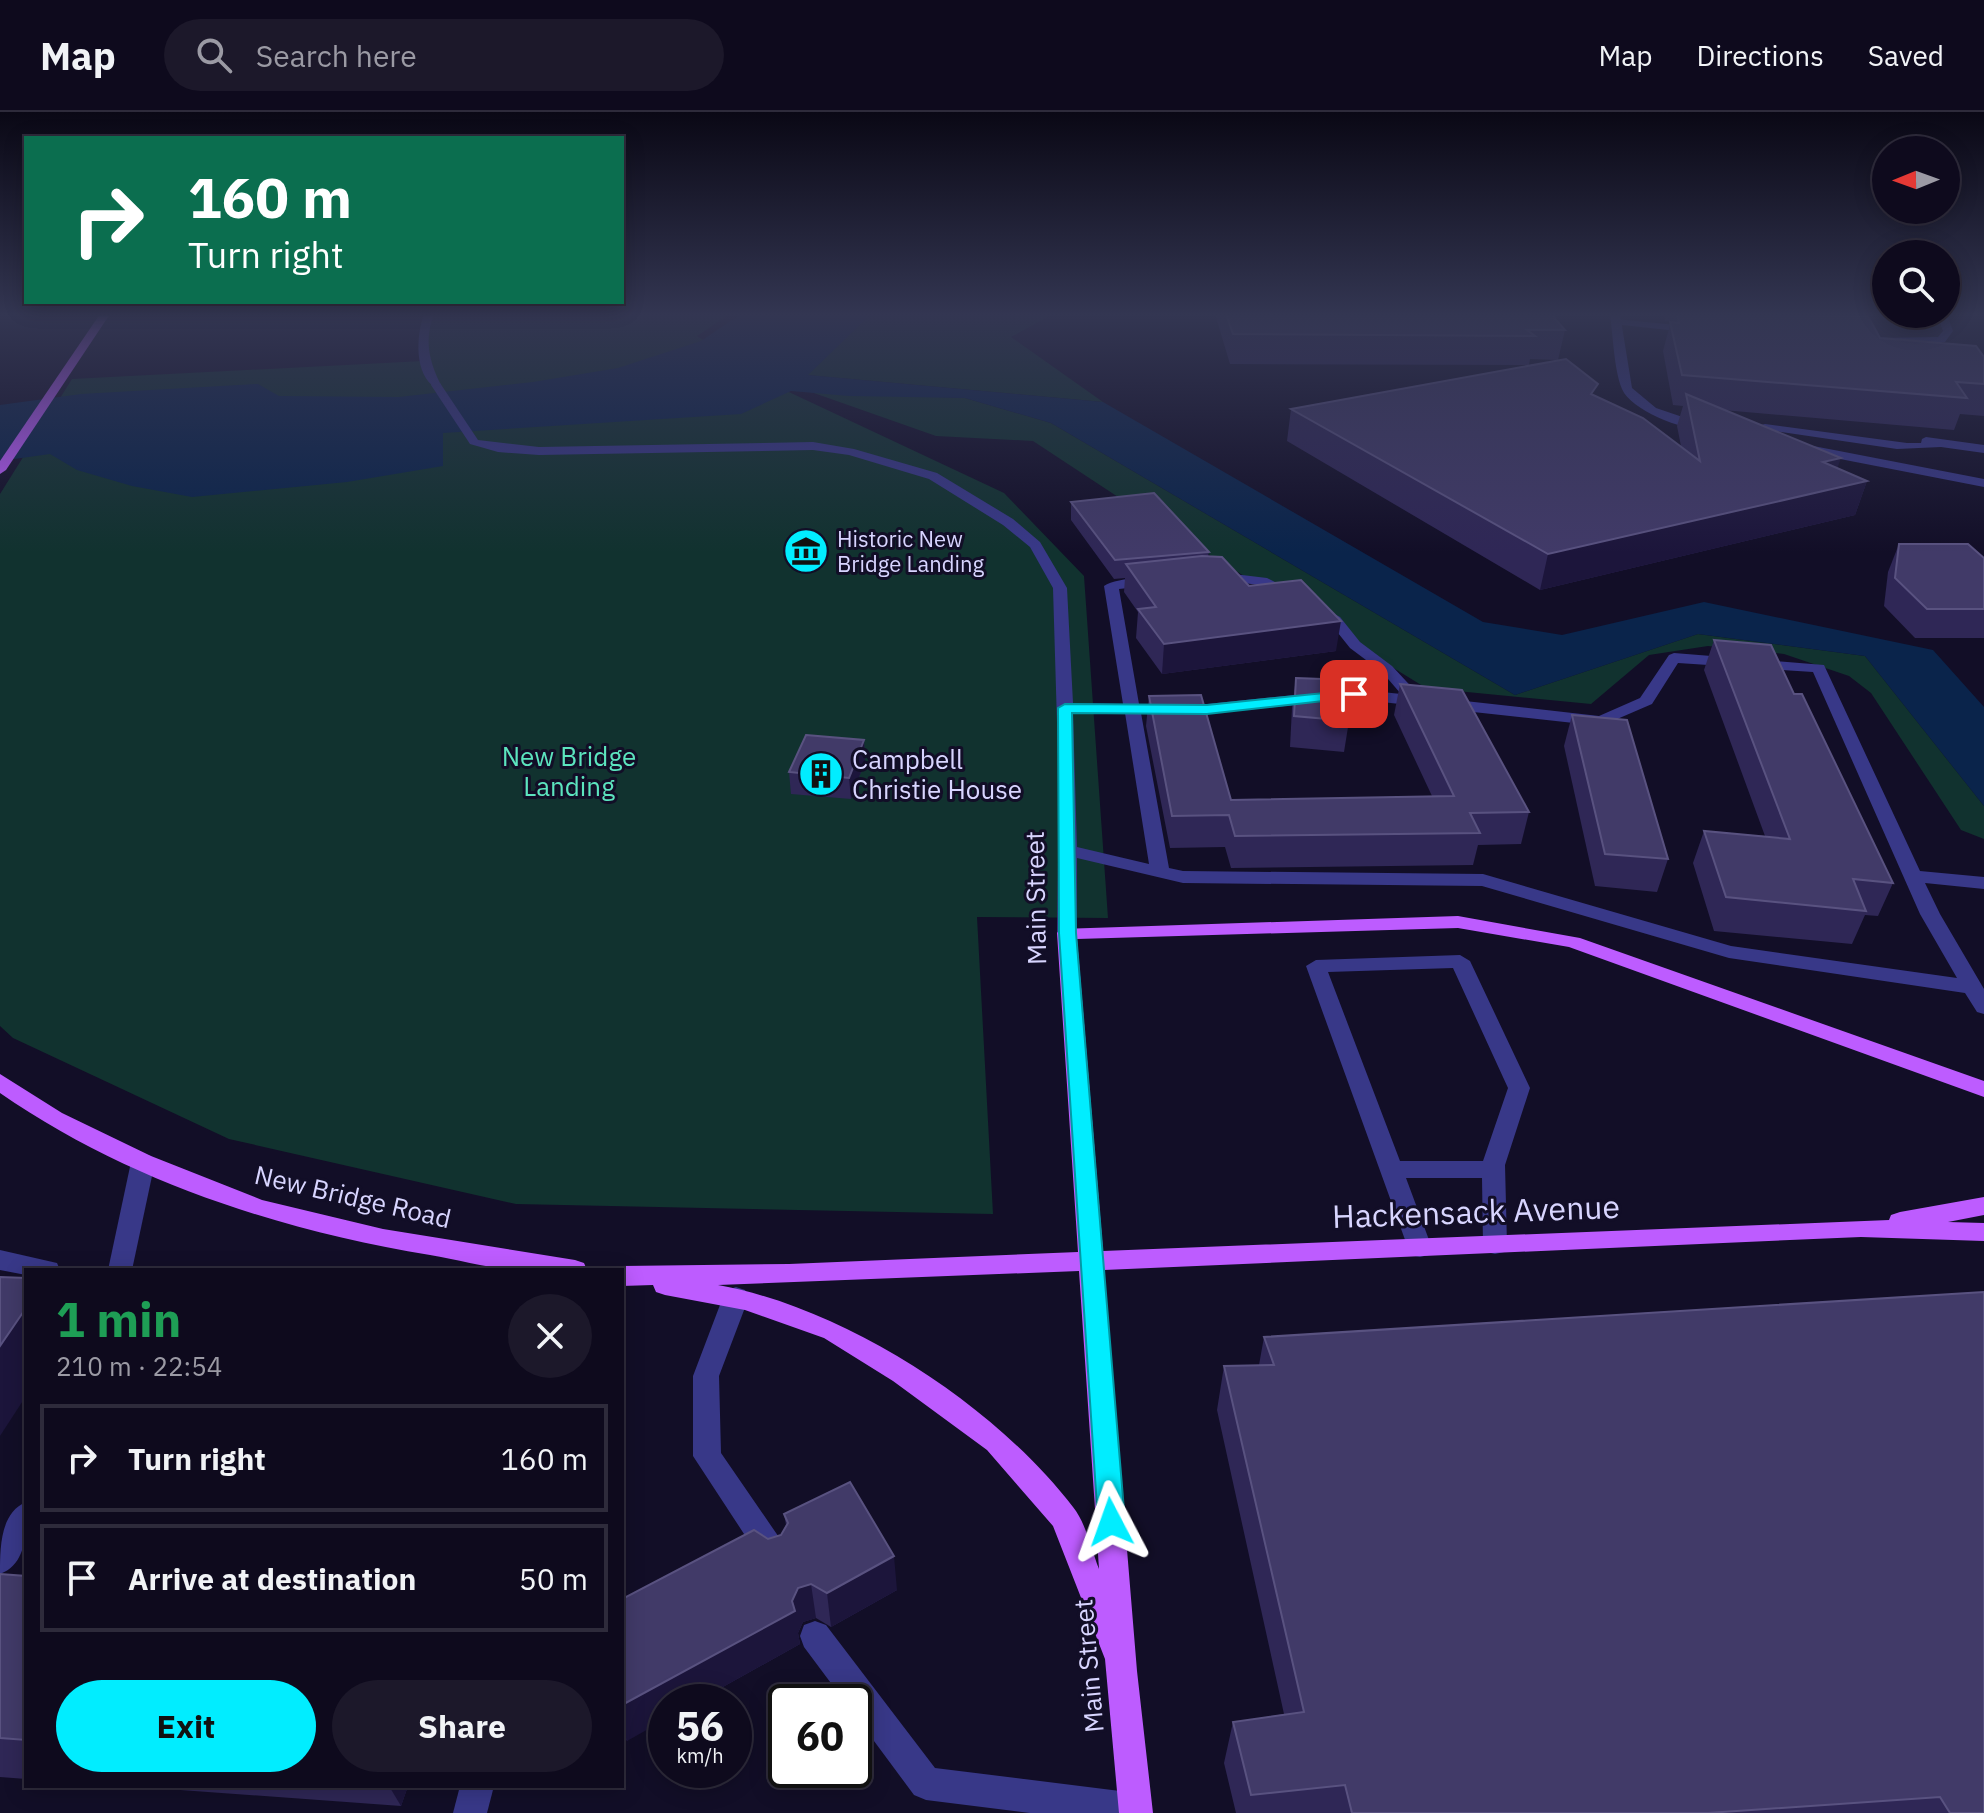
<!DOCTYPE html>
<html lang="en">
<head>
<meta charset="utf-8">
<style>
	:root { --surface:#0e0a1d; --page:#1c182a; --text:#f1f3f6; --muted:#9b9aa4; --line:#2e2b3b; --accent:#01edff }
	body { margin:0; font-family:"IBM Plex Sans",sans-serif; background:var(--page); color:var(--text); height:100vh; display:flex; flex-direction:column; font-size:30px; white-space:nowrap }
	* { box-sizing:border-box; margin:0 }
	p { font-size:26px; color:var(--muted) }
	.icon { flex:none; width:44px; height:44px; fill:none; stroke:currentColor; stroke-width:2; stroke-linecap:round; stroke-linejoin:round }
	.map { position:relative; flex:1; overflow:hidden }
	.panel { position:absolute; left:24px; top:1156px; width:600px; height:520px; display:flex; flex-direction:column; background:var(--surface); border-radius:0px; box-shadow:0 4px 20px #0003,0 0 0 2px var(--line) }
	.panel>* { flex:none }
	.banner { position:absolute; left:24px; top:24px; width:600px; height:168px; border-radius:0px; box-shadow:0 4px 20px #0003,0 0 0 2px var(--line); background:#0b6e4f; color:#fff; overflow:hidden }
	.needle { width:52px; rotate:269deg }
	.buttons { position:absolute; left:1872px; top:24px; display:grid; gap:16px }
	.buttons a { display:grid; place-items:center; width:88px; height:88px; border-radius:50%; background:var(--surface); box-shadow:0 4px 20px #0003,0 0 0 2px var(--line); font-size:40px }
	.speed { position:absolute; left:648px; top:1572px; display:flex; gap:16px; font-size:40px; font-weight:700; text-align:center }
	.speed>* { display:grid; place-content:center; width:104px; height:104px; border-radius:50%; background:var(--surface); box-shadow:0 4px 20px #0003,0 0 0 2px var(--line); line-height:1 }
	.speed small { font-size:20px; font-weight:400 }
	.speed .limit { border:4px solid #111; border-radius:12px; background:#fff; color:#111 }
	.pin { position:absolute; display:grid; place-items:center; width:68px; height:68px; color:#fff; margin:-34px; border-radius:16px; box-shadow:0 4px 12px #0006 }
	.me { position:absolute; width:88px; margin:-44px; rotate:356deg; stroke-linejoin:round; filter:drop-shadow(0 0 6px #0008) }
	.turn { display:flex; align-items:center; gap:28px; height:168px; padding:0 32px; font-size:36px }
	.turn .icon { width:104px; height:104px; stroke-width:2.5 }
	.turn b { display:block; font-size:56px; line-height:68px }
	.round { display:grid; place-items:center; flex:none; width:84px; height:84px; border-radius:42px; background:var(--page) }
	.overview { display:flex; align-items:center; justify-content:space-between; height:136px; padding:0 32px }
	h1 { font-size:48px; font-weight:700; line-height:60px; color:#1e9e55 }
	.action { display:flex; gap:16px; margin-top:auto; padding:16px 32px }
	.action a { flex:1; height:92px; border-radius:48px; background:var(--accent); color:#111; font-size:32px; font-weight:700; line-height:92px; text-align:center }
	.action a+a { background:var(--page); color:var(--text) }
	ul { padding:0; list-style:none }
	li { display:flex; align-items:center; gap:24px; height:108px; margin:0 16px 12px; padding:0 16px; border:4px solid var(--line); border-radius:0px }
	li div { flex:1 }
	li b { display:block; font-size:30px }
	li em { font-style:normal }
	header { display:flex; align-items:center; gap:48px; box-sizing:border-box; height:112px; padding:0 40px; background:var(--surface); border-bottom:2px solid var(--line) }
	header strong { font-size:38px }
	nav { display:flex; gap:44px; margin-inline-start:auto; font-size:28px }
	.search { width:560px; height:72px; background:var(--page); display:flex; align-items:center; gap:20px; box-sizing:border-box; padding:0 28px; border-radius:44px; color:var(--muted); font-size:30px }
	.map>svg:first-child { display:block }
	.green { fill:#11322f }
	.water { fill:#0a244b }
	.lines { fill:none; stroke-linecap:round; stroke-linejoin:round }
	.service { fill:#383888; fill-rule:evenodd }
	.minor { fill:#383888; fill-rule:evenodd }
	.primary { fill:#bd5cff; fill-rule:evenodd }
	.wall { fill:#2f2756 }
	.shaded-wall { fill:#1c153b }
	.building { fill:#413a68; stroke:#595280; stroke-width:2 }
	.route { fill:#01edff; stroke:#019aa6; stroke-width:2 }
	.labels { text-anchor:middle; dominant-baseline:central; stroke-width:6; stroke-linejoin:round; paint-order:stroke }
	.far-poi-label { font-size:22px; fill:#d8d5ff; stroke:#120e27; text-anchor:start }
	.park-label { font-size:26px; fill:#5ce4be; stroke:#120e27 }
	.poi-label { font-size:26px; fill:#d8d5ff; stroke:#120e27; text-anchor:start }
	.street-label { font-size:26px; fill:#d8d5ff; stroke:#120e27 }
	.near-street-label { font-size:32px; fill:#d8d5ff; stroke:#120e27 }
</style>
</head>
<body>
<header>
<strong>Map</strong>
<div class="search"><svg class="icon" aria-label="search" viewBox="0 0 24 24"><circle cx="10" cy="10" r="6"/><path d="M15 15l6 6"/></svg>Search here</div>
<nav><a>Map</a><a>Directions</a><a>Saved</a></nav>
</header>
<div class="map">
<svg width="1984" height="1701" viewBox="0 0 1984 1701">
	<rect width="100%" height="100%" fill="#120e27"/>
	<g class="green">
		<path d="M429 202H730L697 224 774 273 1004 381 1084 464 1108 806 977 805 993 1102 516 1092 229 1027 13 926 0 914V382L72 267 423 249Z"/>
		<path d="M871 202H1053L1011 225 1103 290 807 263Z"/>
		<path d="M811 280 965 286 1051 311 1515 583 1698 522 1865 544 1984 694V727L1961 718 1871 581 1849 564 1784 542 1708 534 1649 543 1591 592 1426 576 1150 406 1033 329 936 324Z"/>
	</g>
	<path class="water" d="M741 202H871L808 263 1103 290 1483 510 1562 523 1704 490 1933 538 1984 595V694L1865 544 1698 522 1515 583 1051 311 965 286 849 284 791 279 741 302 443 321V354L347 370 192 385 132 374 77 358 50 342 0 349V293L81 282 258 272 279 284 399 285 533 270 618 256 701 229Z"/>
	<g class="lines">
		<g class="service">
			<path d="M1937 202H1947L1953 219 1945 230 1880 232 1875 229 1880 226 1938 225 1943 219Z"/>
			<path d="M1616 207 1696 215 1701 218 1696 221 1613 212Z"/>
			<path d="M432 271H440L478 328 539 335 813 330 854 337 937 361 1013 407 1040 430 1067 476 1073 591 1123 592 1104 474C1115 467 1146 463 1157 470L1155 473 1119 477 1139 592H1207L1354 577 1401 582 1382 560 1350 536 1330 511 1316 502V496L1321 495 1340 505 1360 530 1392 554 1420 584 1599 604 1640 586 1669 543 1674 541 1824 553 1920 759 1984 765V777L1925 771 1940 802 1984 877V902L1977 900 1965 881 1729 846 1482 774 1183 771 1077 746V821L1074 825H1060L1057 821 1059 678 1053 476 1030 435 1003 413 929 367 849 343 813 338 539 343 498 340 470 332 431 273ZM1678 551 1813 560 1920 802 1957 866 1731 834 1483 762 1183 759 1169 756 1141 601 1207 602 1354 587 1601 614 1652 592ZM1073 601H1125L1149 752 1077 735Z"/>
			<path d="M1765 312 1907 331H1921L1922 327 1926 325 1984 333V341L1941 335 1897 337 1761 317V313Z"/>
			<path d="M1217 460 1267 466 1301 483 1294 487 1259 473 1212 467 1210 464Z"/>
			<path d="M1460 843 1470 849 1530 976 1505 1053 1507 1133 1504 1140 1495 1142 1486 1140 1483 1133 1482 1066H1406L1432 1136 1429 1143 1420 1145 1411 1143 1408 1136 1306 854 1316 848ZM1453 856 1508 976 1483 1049H1400L1328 860Z"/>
			<path d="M143 1042 151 1044 155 1050 132 1158H108L131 1050 135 1044Z"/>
			<path d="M0 1138 57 1151 60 1158H26V1163L0 1158Z"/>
			<path d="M736 1175 745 1178 749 1185 719 1264 721 1341 785 1434 790 1444 785 1454 775 1458 765 1454 693 1344V1264L723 1185 727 1178Z"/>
			<path d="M26 1390C26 1416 29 1451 0 1462 0 1436 0 1401 26 1390Z"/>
			<path d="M815 1509 826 1513 935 1656 1136 1681 1148 1686 1152 1701H1030L926 1688 914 1683 854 1602V1590H845L804 1535 800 1524 804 1513Z"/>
			<path d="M460 1674H494L487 1701H453Z"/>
		</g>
		<g class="minor">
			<path d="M424 202H434C424 228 429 249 441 273L436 276C414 263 416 224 424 202Z"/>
			<path d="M1610 202H1620L1632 276 1656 296 1709 314V318C1687 320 1631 299 1622 277 1614 258 1613 223 1610 202Z"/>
			<path d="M1803 332 1984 367V375L1799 339 1797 336Z"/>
		</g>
		<g class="primary">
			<path d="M100 202H110L6 358 0 362V349Z"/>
			<path d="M1458 804 1580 826 1984 969V985L1569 835 1458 816 1077 827 1103 1139 1889 1108 1891 1103 1900 1100 1984 1085V1103L1948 1110 1984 1111V1129L1861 1125 1104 1158 1137 1559 1153 1701H1119L1105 1547 1053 1414 987 1338 893 1269 824 1226 745 1198 665 1183 656 1180 653 1173 622 1174V1158H613L622 1154 789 1152 1078 1140 1057 821 1060 817ZM1079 1159 1099 1457C1091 1437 1086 1411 1073 1395 995 1293 845 1196 718 1173Z"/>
			<path d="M0 962 62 1001 151 1044 262 1088 383 1117 575 1148 584 1151 587 1158C565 1158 543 1159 520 1158 491 1157 459 1148 430 1143 279 1118 127 1069 0 981Z"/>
		</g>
	</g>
	<g class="wall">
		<path d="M1215 202H1551L1565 218 1558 248 1530 247 1529 253 1230 252Z"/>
		<path d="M1664 202H1859L1858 204 1880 226 1984 245V304L1960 302 1954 318 1723 298 1838 356 1867 369 1855 403 1540 478 1287 329 1291 297 1595 284 1681 334 1677 314 1683 294 1673 293 1663 239 1671 209H1665Z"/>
		<path d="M1071 390 1209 440 1208 445 1336 539 1162 562 1136 526 1138 500 1124 480 1125 466 1114 467 1071 408Z"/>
		<path d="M1899 432 1984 446V526H1915L1884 494 1888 460Z"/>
		<path d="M1714 528 1794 582 1893 771 1878 804 1865 803 1852 832 1714 819 1693 751 1704 719 1765 724 1704 558Z"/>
		<path d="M1296 566 1349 609 1344 640 1290 635 1292 596Z"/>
		<path d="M1400 572 1529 700 1521 732 1478 733 1473 753 1231 756 1225 735 1170 736 1146 614 1149 584 1231 688 1432 684 1394 603Z"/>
		<path d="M1572 603 1668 747 1657 780 1595 774 1564 634Z"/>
		<path d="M864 628 865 649 851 687 791 682 789 660Z"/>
		<path d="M1264 1225 1984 1701H1236L1224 1651 1233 1610 1284 1602 1217 1298 1224 1254 1259 1253Z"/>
		<path d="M784 1402 897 1478 831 1515 816 1506 803 1510 798 1521 800 1532 696 1590H666L627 1629 622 1618V1487L781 1423 786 1413Z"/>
		<path d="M0 1462 26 1464V1667L0 1665Z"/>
		<path d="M125 1674H408L401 1694Z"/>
	</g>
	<g class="shaded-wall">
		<path d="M1841 346 1830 377 1867 369 1855 403 1540 478 1548 442 1823 350Z"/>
		<path d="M1341 509 1336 539 1162 562 1164 532Z"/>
		<path d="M864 628 865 649 851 687 849 666Z"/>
		<path d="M26 1196V1284L0 1324V1234Z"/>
		<path d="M894 1444 897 1478 831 1515 827 1481Z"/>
		<path d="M811 1472 816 1506 803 1510 798 1521 800 1532 696 1590H666V1607L627 1629 622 1615V1593L792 1489 798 1476Z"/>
		<path d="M389 1674H408L401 1694Z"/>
	</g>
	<g class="building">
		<path d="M1226 202H1551L1565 218H1527L1535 224 1233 222Z"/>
		<path d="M1677 202 1868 204 1880 226 1976 234 1984 245V272L1956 270 1967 286 1682 263 1670 210 1679 211Z"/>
		<path d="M1566 247 1598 272 1591 282 1643 306 1700 349 1686 282 1841 346 1823 350 1867 369 1548 442 1291 297Z"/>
		<path d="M1154 381 1209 440 1115 448 1071 390Z"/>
		<path d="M1899 432H1968L1984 446V497H1927L1895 466Z"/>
		<path d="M1202 444 1222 445 1249 474 1301 468 1341 509 1164 532 1138 497 1156 495 1126 452Z"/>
		<path d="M1714 528 1771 533 1794 582H1802L1893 771 1853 767 1866 799 1726 785 1704 719 1790 727Z"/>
		<path d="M1296 566 1348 568 1349 609 1294 604Z"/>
		<path d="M1400 572 1462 578 1529 700 1470 701 1480 721 1235 724 1229 703 1172 704 1149 584 1201 583 1231 688 1454 684Z"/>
		<path d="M1572 603 1627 608 1668 747 1605 742Z"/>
		<path d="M806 623 864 628 849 666 789 660Z"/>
		<path d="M0 1165 26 1166V1196L0 1234Z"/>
		<path d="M1984 1180V1701H1950L1940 1685 1708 1701H1352L1345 1673 1251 1683 1233 1610 1304 1600 1224 1254 1274 1253 1264 1225Z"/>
		<path d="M850 1370 894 1444 827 1481 811 1472 798 1476 792 1489 795 1499 622 1593V1487L754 1418 768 1427 781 1423 788 1411 784 1402Z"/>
		<path d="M0 1462 26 1464V1628L0 1626Z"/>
	</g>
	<linearGradient id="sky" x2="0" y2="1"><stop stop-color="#0a0815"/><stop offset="0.46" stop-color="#333652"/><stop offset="1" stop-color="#333652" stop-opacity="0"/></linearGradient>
	<rect width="1984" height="441" fill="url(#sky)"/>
	<path class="route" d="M1354 578 1362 582 1359 585 1207 602 1072 601 1076 821 1125 1410 1121 1419 1111 1422 1102 1419 1098 1410 1059 821 1058 596 1065 592 1207 593Z"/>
	<defs>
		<g id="museum-disc" transform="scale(2.3)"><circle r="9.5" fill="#01edff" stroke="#120e27"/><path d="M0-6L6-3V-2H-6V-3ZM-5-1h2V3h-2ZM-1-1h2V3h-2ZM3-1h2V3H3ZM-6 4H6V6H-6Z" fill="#111"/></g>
		<g id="building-disc" transform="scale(2.3)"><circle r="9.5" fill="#01edff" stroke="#120e27"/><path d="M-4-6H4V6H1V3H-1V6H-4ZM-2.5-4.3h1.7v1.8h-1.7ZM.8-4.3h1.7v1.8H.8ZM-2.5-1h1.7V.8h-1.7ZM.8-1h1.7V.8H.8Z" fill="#111"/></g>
	</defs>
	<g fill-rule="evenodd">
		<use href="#museum-disc" x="806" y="439"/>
		<use href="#building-disc" x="821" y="662"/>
	</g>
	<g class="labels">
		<g class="far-poi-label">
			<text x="837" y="426">Historic New<tspan x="837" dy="25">Bridge Landing</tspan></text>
		</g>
		<g class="park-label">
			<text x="569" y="644">New Bridge<tspan x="569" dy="30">Landing</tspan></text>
		</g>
		<g class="poi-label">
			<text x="852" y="647">Campbell<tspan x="852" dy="30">Christie House</tspan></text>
		</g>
		<g class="street-label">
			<text transform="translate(1035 786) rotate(-91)">Main Street</text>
			<text transform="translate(353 1084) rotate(13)">New Bridge Road</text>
			<text transform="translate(1088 1554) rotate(-95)">Main Street</text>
		</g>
		<g class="near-street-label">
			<text transform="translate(1476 1099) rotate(-2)">Hackensack Avenue</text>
		</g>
	</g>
</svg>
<div class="buttons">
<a><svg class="needle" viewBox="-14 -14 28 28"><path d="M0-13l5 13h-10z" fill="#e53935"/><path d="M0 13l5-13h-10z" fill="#9b9aa4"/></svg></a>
<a><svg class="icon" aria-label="search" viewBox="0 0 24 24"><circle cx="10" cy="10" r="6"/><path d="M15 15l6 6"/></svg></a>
</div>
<div class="speed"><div>56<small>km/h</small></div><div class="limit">60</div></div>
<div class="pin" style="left:1354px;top:582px;background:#d93025"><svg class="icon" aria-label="arrive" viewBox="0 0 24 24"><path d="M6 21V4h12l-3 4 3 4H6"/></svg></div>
<svg class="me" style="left:1111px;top:1410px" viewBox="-20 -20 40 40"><path d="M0-17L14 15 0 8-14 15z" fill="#01edff" stroke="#fff" stroke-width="4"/></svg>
<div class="banner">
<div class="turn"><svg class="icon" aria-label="right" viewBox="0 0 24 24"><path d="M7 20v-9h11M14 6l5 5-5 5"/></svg><div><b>160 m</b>Turn right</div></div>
</div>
<section class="panel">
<div class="overview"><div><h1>1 min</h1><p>210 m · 22:54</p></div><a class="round"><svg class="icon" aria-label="close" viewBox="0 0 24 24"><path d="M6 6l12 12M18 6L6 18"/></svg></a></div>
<ul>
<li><svg class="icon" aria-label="right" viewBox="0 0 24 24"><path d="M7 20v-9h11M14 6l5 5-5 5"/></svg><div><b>Turn right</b></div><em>160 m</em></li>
<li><svg class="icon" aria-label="arrive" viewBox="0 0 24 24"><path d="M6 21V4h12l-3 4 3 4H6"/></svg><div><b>Arrive at destination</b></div><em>50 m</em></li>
</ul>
<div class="action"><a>Exit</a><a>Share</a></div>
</section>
</div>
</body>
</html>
